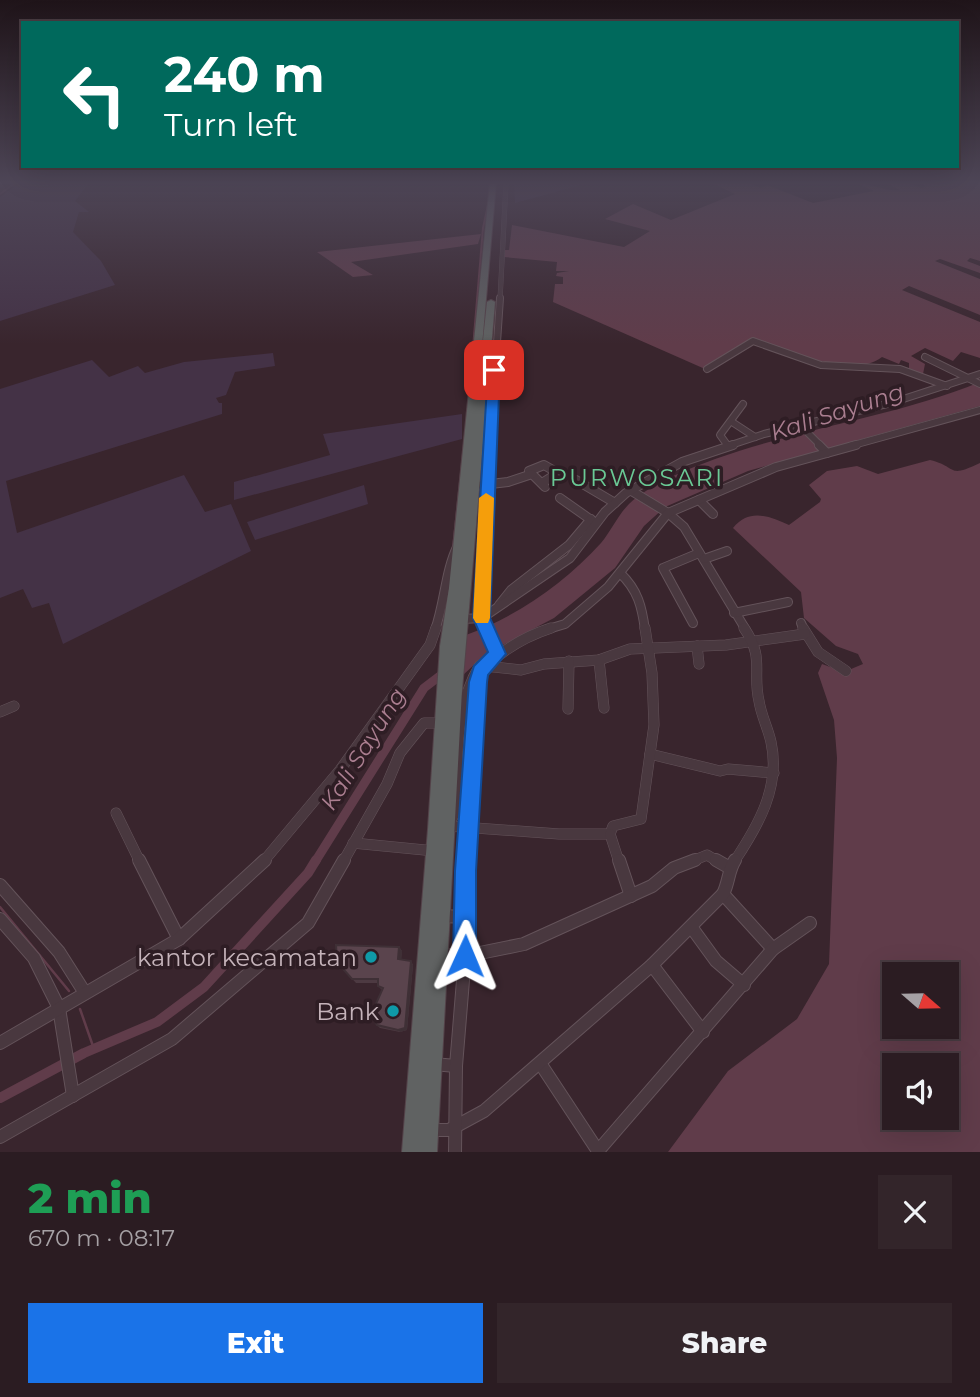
<!DOCTYPE html>
<html lang="en">
<head>
<meta charset="utf-8">
<style>
	:root { --surface:#2b1c22; --page:#33252a; --text:#f1f3f6; --muted:#a6a1a5; --line:#473a40; --accent:#1a73e8 }
	body { margin:0; font-family:Montserrat,sans-serif; background:var(--page); color:var(--text); height:100vh; display:flex; flex-direction:column; font-size:26px; white-space:nowrap }
	* { box-sizing:border-box; margin:0 }
	p { font-size:23px; color:var(--muted) }
	.icon { flex:none; width:38px; height:38px; fill:none; stroke:currentColor; stroke-width:2; stroke-linecap:round; stroke-linejoin:round }
	.map { position:relative; height:1152px; overflow:hidden }
	.sheet { display:flex; flex-direction:column; background:var(--surface); flex:1 }
	.sheet>* { flex:none }
	.top-card { position:absolute; left:21px; top:21px; width:938px; height:147px; border-radius:0px; box-shadow:0 7px 28px #0002,0 0 0 2px var(--line); background:#00695c; color:#fff; overflow:hidden }
	.needle { width:46px; rotate:110deg }
	.controls { position:absolute; left:882px; top:962px; display:grid; gap:14px }
	.controls a { display:grid; place-items:center; width:77px; height:77px; border-radius:0px; background:var(--surface); box-shadow:0 7px 28px #0002,0 0 0 2px var(--line); font-size:35px }
	.pin { position:absolute; display:grid; place-items:center; width:60px; height:60px; color:#fff; margin:-30px; border-radius:14px; box-shadow:0 4px 10px #0006 }
	.me { position:absolute; width:77px; margin:-38px; rotate:1deg; stroke-linejoin:round; filter:drop-shadow(0 0 5px #0008) }
	.turn { display:flex; align-items:center; gap:24px; height:147px; padding:0 28px; font-size:32px }
	.turn .icon { width:91px; height:91px; stroke-width:2.5 }
	.turn b { display:block; font-size:49px; line-height:60px }
	.round { display:grid; place-items:center; flex:none; width:74px; height:74px; border-radius:0px; background:var(--page) }
	.headline { display:flex; align-items:center; justify-content:space-between; height:119px; padding:0 28px }
	h1 { font-size:42px; font-weight:800; line-height:52px; color:#1e9e55 }
	.action { display:flex; gap:14px; margin-top:auto; padding:14px 28px }
	.action a { flex:1; height:80px; border-radius:0px; background:var(--accent); color:#fff; font-size:28px; font-weight:800; line-height:80px; text-align:center }
	.action a+a { background:var(--page); color:var(--text) }
	.map>svg:first-child { display:block }
	.green { fill:#443246 }
	.water { fill:#603c4a; fill-rule:evenodd }
	.lines { fill:none; stroke-linecap:round; stroke-linejoin:round }
	.stream-far1 { stroke:#603c4a; stroke-width:2 }
	.stream { stroke:#603c4a; stroke-width:2.5 }
	.canal-far1 { stroke:#603c4a; stroke-width:9 }
	.canal { stroke:#603c4a; stroke-width:10 }
	.minor-far4-casing { stroke:#64535a; stroke-width:5 }
	.minor-far3-casing { stroke:#64535a; stroke-width:8 }
	.minor-far2-casing { stroke:#64535a; stroke-width:10 }
	.minor-far1-casing { stroke:#64535a; stroke-width:11 }
	.minor-casing { stroke:#64535a; stroke-width:14 }
	.trunk-casing { stroke:#54434a; stroke-width:2 }
	.minor-far4 { stroke:#49383f; stroke-width:4.5 }
	.minor-far3 { stroke:#49383f; stroke-width:6 }
	.minor-far2 { stroke:#49383f; stroke-width:8 }
	.minor-far1 { stroke:#49383f; stroke-width:10 }
	.minor { stroke:#49383f; stroke-width:12 }
	.trunk { fill:#606262; fill-rule:evenodd }
	.wall { fill:#4d3a42 }
	.shaded-wall { fill:#3f3036 }
	.building { fill:#5a444d; stroke:#3f3036; stroke-width:2 }
	.route { fill:#1a73e8; stroke:#114b97; stroke-width:2 }
	.slow { fill:#f59e0b }
	.culture-dot { fill:#0f9aa8; stroke:#2e1d24; stroke-width:2.5 }
	.labels { text-anchor:middle; dominant-baseline:central; stroke-width:7; stroke-linejoin:round; paint-order:stroke }
	.water-label { font-size:23px; font-style:italic; fill:#aa7e90; stroke:#2e1d24 }
	.quarter-label { font-size:24px; letter-spacing:2px; fill:#6ac995; stroke:#2e1d24 }
	.near-poi-label { font-size:24px; fill:#c5b3ba; stroke:#2e1d24; text-anchor:end }
</style>
</head>
<body>
<div class="map">
<svg width="980" height="1152" viewBox="0 0 980 1152">
	<rect width="100%" height="100%" fill="#39252d"/>
	<g class="green">
		<path d="M20 183H89L75 201 89 212H79L73 232 101 261 115 285 0 321V197Z"/>
		<path d="M514 183H589L515 203Z"/>
		<path d="M273 353 275 366 235 372 226 395 216 398 219 403H222V414L6 481 17 533 184 475 205 512 231 504 251 551 63 644 49 603 32 608 23 589 0 598V389L92 360 109 377 138 366 145 373 184 362Z"/>
		<path d="M462 414V439L234 500V482L330 455 323 434Z"/>
		<path d="M364 485 368 504 255 540 247 522Z"/>
	</g>
	<g class="water">
		<path d="M712 183H749L761 188 767 185 813 203 874 191 856 183C872 183 885 192 900 190L886 183H909L921 188 926 186 919 183H980V261L970 258 967 261 980 266V273L940 259 935 261 980 279V315L909 286 902 290 980 322V358L961 352 953 361 925 348 911 356 925 364 923 374 909 370V363L901 360 899 364 882 357C854 380 781 349 749 339L738 350 705 369 553 302 555 284H563V277L556 276 557 273 569 271H556L557 262 504 257V250H509L512 225 624 247 650 231 605 219 633 204 671 220 735 194Z"/>
		<path d="M481 234 478 244 351 262 373 275 353 277 317 252Z"/>
		<path d="M980 382V406L748 471 665 507 644 526 615 568 554 618 486 654 463 675 466 635C516 617 565 583 601 543 611 531 618 515 629 504 639 494 657 484 669 478 768 431 880 423 980 382Z"/>
		<path d="M930 460C959 467 946 479 980 463V1152H668L728 1071 797 1019 829 964 837 758 834 720 818 673 822 664 844 672 863 664 858 654 836 646 804 618 801 592 733 528C749 508 769 516 789 525L820 502 821 499 809 485 827 471 857 466 878 474ZM894 975H947V1027H894ZM894 1066H947V1118H894Z"/>
	</g>
	<g class="lines">
		<g class="stream-far1">
			<path d="M0 194 15 183"/>
			<path d="M489 196 490 183"/>
			<path d="M470 384 483 228 488 205"/>
			<path d="M453 547 465 435"/>
		</g>
		<g class="stream">
			<path d="M0 907 69 991"/>
			<path d="M80 1009 94 1049"/>
		</g>
		<path class="canal-far1" d="M315 862 424 688 445 672"/>
		<path class="canal" d="M0 1098 84 1053 157 1022 204 987 308 873 316 860"/>
		<g class="minor-far4-casing">
			<path id="minor-far4" d="M500 300 506 183"/>
		</g>
		<g class="minor-far3-casing">
			<g id="minor-far3">
				<path d="M925 357 980 384"/>
				<path d="M707 369 753 341 821 365 900 369 947 386"/>
				<path d="M732 422 755 437"/>
				<path d="M800 425 821 446"/>
				<path d="M490 446 500 298"/>
				<path d="M728 446 720 435 743 404"/>
				<path d="M728 446 764 434 891 403 980 374"/>
				<path d="M850 446 980 410"/>
			</g>
		</g>
		<g class="minor-far2-casing">
			<g id="minor-far2">
				<path d="M819 445 827 453"/>
				<path d="M576 480 615 503"/>
				<path d="M542 483 558 473 544 465 529 471 545 487"/>
				<path d="M482 485 508 482 532 474"/>
				<path d="M630 490 668 513 684 527 746 630"/>
				<path d="M560 498 594 522"/>
				<path d="M699 500 713 514"/>
				<path d="M704 559 727 551"/>
				<path d="M620 573C638 590 642 607 645 630"/>
				<path d="M499 605 511 590 569 545 591 519"/>
				<path d="M734 613 788 602"/>
				<path d="M463 619 482 618 570 558 605 512 626 493 682 462 733 445"/>
				<path d="M693 623 663 568 699 553"/>
				<path d="M801 623 804 630"/>
				<path d="M435 630C445 602 445 571 458 545"/>
				<path d="M485 630 481 584 490 445"/>
				<path d="M545 630 565 624 608 587 668 513 776 467 856 445"/>
			</g>
		</g>
		<g class="minor-far1-casing">
			<g id="minor-far1">
				<path d="M484 628 498 654 493 656"/>
				<path d="M803 628 818 652 846 671"/>
				<path d="M697 646 699 664"/>
				<path d="M599 660 604 708"/>
				<path d="M485 666 521 670 544 664 599 660 630 649 726 645 805 634"/>
				<path d="M568 709 569 661"/>
				<path d="M0 712 14 706"/>
				<path d="M650 754 720 771 728 769 774 773"/>
				<path d="M116 813 140 862"/>
				<path d="M451 821 456 810C458 761 453 709 480 665"/>
				<path d="M448 826 559 834H610L613 826 641 819 654 725 652 673 645 628"/>
				<path d="M610 834 619 862"/>
				<path d="M353 843 435 851"/>
				<path d="M263 862 340 770 430 645 436 628"/>
				<path d="M343 862 387 784 400 753 424 723H442"/>
				<path d="M467 862 480 671C501 651 523 637 551 628"/>
				<path d="M690 862 707 855 719 862"/>
				<path d="M734 862C758 826 781 787 771 742 768 728 761 715 759 701 752 671 765 658 744 628"/>
			</g>
		</g>
		<g class="minor-casing">
			<g id="minor">
				<path d="M139 860 179 939"/>
				<path d="M619 860 631 896"/>
				<path d="M716 860 730 868"/>
				<path d="M0 885 59 952 85 993"/>
				<path d="M723 894 773 949"/>
				<path d="M442 916 465 917"/>
				<path d="M0 919 34 958 59 1008 73 1096"/>
				<path d="M692 928 716 961 744 985"/>
				<path d="M440 955 465 956 524 944 652 886 674 868 695 860"/>
				<path d="M652 965 703 1032"/>
				<path d="M0 1043 179 939 265 860"/>
				<path d="M540 1063 598 1151 773 949 810 923"/>
				<path d="M433 1064 456 1066"/>
				<path d="M428 1130H449L484 1111 652 965 723 894C729 882 728 871 735 860"/>
				<path d="M0 1137 172 1039 308 923 344 860"/>
				<path d="M455 1152 456 1066 465 956 467 860"/>
			</g>
		</g>
		<g class="trunk-casing">
			<path id="trunk" d="M490 183H496L480 369 487 302 491 300 495 302 462 690 437 1152H402L428 829 440 646 449 588Z"/>
		</g>
		<use href="#minor-far4" class="minor-far4"/>
		<use href="#minor-far3" class="minor-far3"/>
		<use href="#minor-far2" class="minor-far2"/>
		<use href="#minor-far1" class="minor-far1"/>
		<use href="#minor" class="minor"/>
		<use href="#trunk" class="trunk"/>
	</g>
	<path class="wall" d="M399 947 402 951 401 960 411 961 413 965 407 1030 400 1032 380 1028 377 1025 382 990 378 986V983H356L337 962Z"/>
	<g class="shaded-wall">
		<path d="M399 947 402 951 401 963 398 959Z"/>
		<path d="M411 961 413 965 407 1030 400 1032 398 1030Z"/>
	</g>
	<path class="building" d="M336 945 399 947 398 959 411 961 405 1028 398 1030 377 1025 371 1015 383 988 378 986V979H352L337 962Z"/>
	<linearGradient id="sky" x2="0" y2="1"><stop stop-color="#1f1419"/><stop offset="0.53" stop-color="#4e4657"/><stop offset="1" stop-color="#4e4657" stop-opacity="0"/></linearGradient>
	<rect width="980" height="344" fill="url(#sky)"/>
	<path class="route" d="M494 366 500 370 490 618 506 654 488 675 487 682 476 871V956L473 965 465 968 456 965 453 956 455 871 469 682 474 666 488 652 473 618 488 370Z"/>
	<path class="slow" d="M486 493 494 498 490 618 488 623H476L473 618 479 498Z"/>
	<g class="culture-dot">
		<circle cx="371" cy="957" r="7"/>
		<circle cx="393" cy="1011" r="7"/>
	</g>
	<g class="labels">
		<g class="water-label">
			<text transform="translate(837 412) rotate(-18)">Kali Sayung</text>
			<text transform="translate(363 749) rotate(-58)">Kali Sayung</text>
		</g>
		<g class="quarter-label">
			<text x="637" y="477">PURWOSARI</text>
		</g>
		<g class="near-poi-label">
			<text x="357" y="957">kantor kecamatan</text>
			<text x="379" y="1011">Bank</text>
		</g>
	</g>
</svg>
<div class="controls">
<a><svg class="needle" viewBox="-14 -14 28 28"><path d="M0-13l5 13h-10z" fill="#e53935"/><path d="M0 13l5-13h-10z" fill="#a6a1a5"/></svg></a>
<a><svg class="icon" aria-label="sound" viewBox="0 0 24 24"><path d="M4 9h4l5-4v14l-5-4H4zM17 9q2 3 0 6"/></svg></a>
</div>
<div class="pin" style="left:494px;top:370px;background:#d93025"><svg class="icon" aria-label="arrive" viewBox="0 0 24 24"><path d="M6 21V4h12l-3 4 3 4H6"/></svg></div>
<svg class="me" style="left:465px;top:956px" viewBox="-20 -20 40 40"><path d="M0-17L14 15 0 8-14 15z" fill="#1a73e8" stroke="#fff" stroke-width="4"/></svg>
<div class="top-card">
<div class="turn"><svg class="icon" aria-label="left" viewBox="0 0 24 24"><path d="M17 20v-9H6M10 6l-5 5 5 5"/></svg><div><b>240 m</b>Turn left</div></div>
</div>
</div>
<section class="sheet">
<div class="headline"><div><h1>2 min</h1><p>670 m · 08:17</p></div><a class="round"><svg class="icon" aria-label="close" viewBox="0 0 24 24"><path d="M6 6l12 12M18 6L6 18"/></svg></a></div>
<div class="action"><a>Exit</a><a>Share</a></div>
</section>
</body>
</html>
